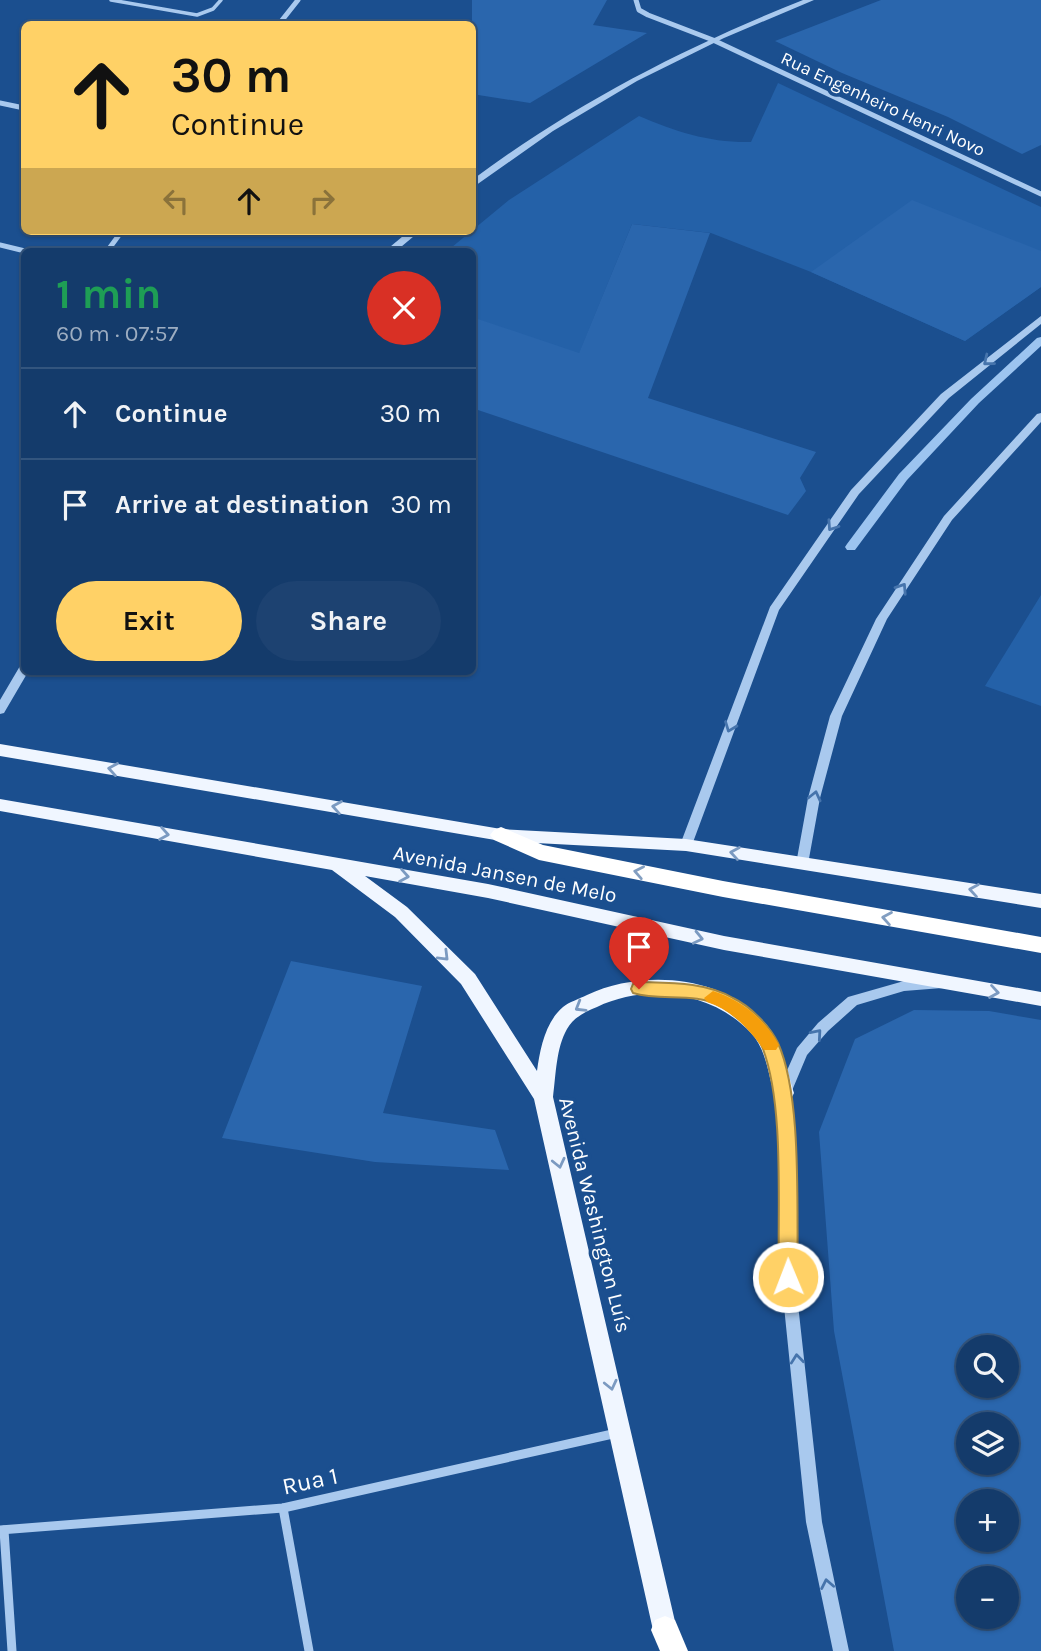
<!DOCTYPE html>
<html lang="en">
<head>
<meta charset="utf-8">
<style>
	:root { --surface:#143b6b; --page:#1d4271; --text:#f1f3f6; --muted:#9dadc1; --line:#33557e; --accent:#ffd166 }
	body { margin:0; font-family:Karla,sans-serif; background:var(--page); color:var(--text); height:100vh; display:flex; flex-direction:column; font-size:26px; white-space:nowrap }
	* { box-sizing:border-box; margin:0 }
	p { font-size:23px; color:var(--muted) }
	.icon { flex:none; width:38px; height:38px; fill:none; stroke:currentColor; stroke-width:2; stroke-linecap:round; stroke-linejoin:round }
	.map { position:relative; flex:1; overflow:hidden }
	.drawer { position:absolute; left:21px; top:248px; width:455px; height:427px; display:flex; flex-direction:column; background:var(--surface); border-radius:10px; box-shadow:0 2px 5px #0004,0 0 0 2px var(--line) }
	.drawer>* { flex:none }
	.hud { position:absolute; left:21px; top:21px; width:455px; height:214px; border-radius:10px; box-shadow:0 2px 5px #0004,0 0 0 2px var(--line); background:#ffd166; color:#111; overflow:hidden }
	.controls { position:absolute; left:956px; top:1335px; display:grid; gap:14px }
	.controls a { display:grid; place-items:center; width:63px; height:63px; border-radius:50%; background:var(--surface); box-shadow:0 2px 5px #0004,0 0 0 2px var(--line); font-size:35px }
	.pin { position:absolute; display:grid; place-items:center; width:60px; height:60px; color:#fff; margin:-72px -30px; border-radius:50% 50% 50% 0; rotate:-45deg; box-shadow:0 0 7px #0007 }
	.pin .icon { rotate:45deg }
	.me { position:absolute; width:77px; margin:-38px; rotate:359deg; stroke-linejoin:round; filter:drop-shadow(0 0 5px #0008) }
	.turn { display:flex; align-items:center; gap:24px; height:147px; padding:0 35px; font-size:32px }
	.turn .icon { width:91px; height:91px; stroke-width:2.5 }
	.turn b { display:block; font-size:49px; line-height:60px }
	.lanes { display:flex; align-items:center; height:66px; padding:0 35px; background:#0003; justify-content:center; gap:35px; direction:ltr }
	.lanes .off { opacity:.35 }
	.round { display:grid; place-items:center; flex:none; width:74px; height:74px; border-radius:37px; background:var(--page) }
	.headline { display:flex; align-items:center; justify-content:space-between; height:119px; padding:0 35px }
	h1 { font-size:42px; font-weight:700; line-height:52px; color:#1e9e55 }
	.primary-button { display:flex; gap:14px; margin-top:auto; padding:14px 35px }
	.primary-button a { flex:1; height:80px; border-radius:42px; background:var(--accent); color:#111; font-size:28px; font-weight:700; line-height:80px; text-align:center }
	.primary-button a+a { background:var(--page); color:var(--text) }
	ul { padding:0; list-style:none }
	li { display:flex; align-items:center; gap:21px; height:91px; padding:0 35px; border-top:2px solid var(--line) }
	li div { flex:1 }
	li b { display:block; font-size:26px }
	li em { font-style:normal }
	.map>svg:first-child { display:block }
	.green { fill:#2461a8 }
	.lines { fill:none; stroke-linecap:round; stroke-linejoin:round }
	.stream { fill:#9cc4f0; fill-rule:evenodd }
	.building { fill:#2a66ad; fill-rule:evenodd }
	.service { stroke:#a9c9ee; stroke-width:3.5 }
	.minor-far1 { stroke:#a9c9ee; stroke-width:5 }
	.minor { stroke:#a9c9ee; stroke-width:9 }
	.tertiary { fill:#a9c9ee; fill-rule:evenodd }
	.primary { fill:#f0f6ff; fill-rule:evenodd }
	.motorway { fill:#fff; fill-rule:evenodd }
	.oneway { stroke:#4674ac }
	.oneway2 { stroke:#7b9ac1 }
	.oneway3 { stroke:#829ec1 }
	.route { fill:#ffd166; stroke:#a68842; stroke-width:2 }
	.slow { fill:#f59e0b }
	.labels { text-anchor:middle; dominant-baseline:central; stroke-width:7; stroke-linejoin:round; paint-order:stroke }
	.far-street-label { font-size:18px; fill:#fff; stroke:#1b4f8f }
	.street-label { font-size:21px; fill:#fff; stroke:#1b4f8f }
	.near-street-label { font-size:24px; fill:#fff; stroke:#1b4f8f }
</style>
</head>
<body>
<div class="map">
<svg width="1041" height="1651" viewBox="0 0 1041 1651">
	<rect width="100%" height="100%" fill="#1b4f8f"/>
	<g class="green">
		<path d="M778 83 1041 207V287L965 341 811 272 711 233 632 224 579 354 473 318 472 252H446L509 200 639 116C676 132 711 143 751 142Z"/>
		<path d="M1041 595V706L985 686Z"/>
	</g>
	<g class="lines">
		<path class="stream" d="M1041 337V346L979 403 907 480 855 550H847L845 547 847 544 899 474 971 399 1037 338Z"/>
	</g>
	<g class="building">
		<path d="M472 0H607L593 25 647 33 530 103 472 94Z"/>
		<path d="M881 0H1041V145L1022 154 948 117 842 73 775 41Z"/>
		<path d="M912 200 1041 251V287L965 341 811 272Z"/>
		<path d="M632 224 710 233 648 398 816 452 800 478 806 491 788 515 472 408V317L579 353Z"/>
		<path d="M291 961 422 986 383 1113 495 1130 509 1170 375 1162 222 1138Z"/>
		<path d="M914 1010 989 1011 1041 1020V1651H894L834 1331 819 1132 855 1039ZM968 1348H1006V1386H968ZM968 1424H1006V1463H968ZM968 1502H1006V1540H968ZM968 1578H1006V1617H968Z"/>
	</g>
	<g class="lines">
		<path class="service" d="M111 0 197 15 213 9 221 0"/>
		<g class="minor-far1">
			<path d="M636 0 639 10 648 15 713 40 1041 194"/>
			<path d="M279 24 298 0"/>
			<path d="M0 103 24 108"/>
			<path d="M0 245 29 252"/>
			<path d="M108 250 122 231"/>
		</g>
		<g class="minor">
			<path d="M283 1508 309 1651"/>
			<path d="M0 1530 283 1508 617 1433"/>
			<path d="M4 1530 12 1651"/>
		</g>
		<g class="tertiary">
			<path d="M803 0H814L724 38 637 81 553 131 472 188V180C574 104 685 47 803 0Z"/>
			<path d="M409 231H420L395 252H384Z"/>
			<path d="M1041 316V324L949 398 859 494 779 610 692 845 690 848H682L680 845 770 607 851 490 941 394Z"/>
			<path d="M1041 413V422L952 520 887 619 842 716 820 798 808 864 802 869 798 867 796 864 808 798 830 716 876 619 944 516 1037 414Z"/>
			<path d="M24 665V672H28L4 713 0 714V700L20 666Z"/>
			<path d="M937 979 942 980 944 984 942 988 904 991 857 1005 828 1031 807 1055 791 1093 795 1277 822 1522 849 1651H833L806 1522 781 1277 777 1093 797 1048 818 1023 848 997 904 981Z"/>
		</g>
		<g class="primary">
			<path d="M0 744 501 829 686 839 1041 894V908L686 851 501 841 0 756Z"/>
			<path d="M0 799 488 884 724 936 1041 992V1006L724 950 488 898 365 876 407 907 475 974 537 1071C540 1050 545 1022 563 1007 569 1002 579 999 587 995 643 969 723 975 766 1024 782 1043 787 1070 794 1093L791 1099 784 1101 777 1099 774 1093C768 1073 766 1049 751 1033 713 992 647 983 597 1007 585 1012 574 1017 567 1029 556 1048 556 1075 553 1097L677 1630 673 1638 665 1641 657 1638 653 1630 534 1099 461 984 395 917 332 870 0 811Z"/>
		</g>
		<g class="motorway">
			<path d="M501 827 543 845 723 881 1041 937V953L723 897 539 860 494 840 490 835 494 830Z"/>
			<path d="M665 1616 675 1620 688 1651H660L651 1630 655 1620Z"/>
		</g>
	</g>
	<defs><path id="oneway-chevron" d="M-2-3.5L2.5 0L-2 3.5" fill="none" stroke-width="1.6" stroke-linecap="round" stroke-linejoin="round" transform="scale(1.75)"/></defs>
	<g class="oneway">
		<use href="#oneway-chevron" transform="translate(988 361) rotate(141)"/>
		<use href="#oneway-chevron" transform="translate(832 526) rotate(124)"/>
		<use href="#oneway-chevron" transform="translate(902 588) rotate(-57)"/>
		<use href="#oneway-chevron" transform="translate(730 727) rotate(111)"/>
		<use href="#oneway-chevron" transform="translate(815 796) rotate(-77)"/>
		<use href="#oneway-chevron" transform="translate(817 1034) rotate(-49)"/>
		<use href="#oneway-chevron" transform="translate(797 1359) rotate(-96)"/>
		<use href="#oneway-chevron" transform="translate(827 1584) rotate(-101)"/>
	</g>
	<g class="oneway2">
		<use href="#oneway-chevron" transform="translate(113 769) rotate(-170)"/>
		<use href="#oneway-chevron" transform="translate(337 807) rotate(-170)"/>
		<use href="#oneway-chevron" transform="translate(164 834) rotate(10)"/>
		<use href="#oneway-chevron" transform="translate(735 853) rotate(-171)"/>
		<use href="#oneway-chevron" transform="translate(404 876) rotate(10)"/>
		<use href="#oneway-chevron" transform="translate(974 890) rotate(-171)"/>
		<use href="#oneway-chevron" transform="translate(698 938) rotate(13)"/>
		<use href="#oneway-chevron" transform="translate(444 956) rotate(45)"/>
		<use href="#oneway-chevron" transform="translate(994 992) rotate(9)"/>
		<use href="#oneway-chevron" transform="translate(580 1007) rotate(149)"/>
		<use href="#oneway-chevron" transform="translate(559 1163) rotate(77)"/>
		<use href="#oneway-chevron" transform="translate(611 1385) rotate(77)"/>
	</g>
	<g class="oneway3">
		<use href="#oneway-chevron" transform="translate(639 872) rotate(-169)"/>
		<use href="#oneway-chevron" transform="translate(887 918) rotate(-170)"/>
	</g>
	<path class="route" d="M639 982C671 983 705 982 733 998 750 1006 770 1026 778 1043 803 1099 796 1213 798 1277L795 1282H781L779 1277C777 1211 785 1108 763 1049 757 1033 736 1016 722 1007 694 991 662 1002 633 993L631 989 633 984Z"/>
	<path class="slow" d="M713 991C741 1000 764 1018 779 1045L776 1050H764C749 1029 732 1010 707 1002L704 998Z"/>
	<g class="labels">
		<g class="far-street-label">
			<text transform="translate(883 104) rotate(25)">Rua Engenheiro Henri Novo</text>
		</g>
		<g class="street-label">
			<text transform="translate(505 874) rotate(11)">Avenida Jansen de Melo</text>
			<text transform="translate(595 1215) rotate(76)">Avenida Washington Luís</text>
		</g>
		<g class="near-street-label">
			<text transform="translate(310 1481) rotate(-12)">Rua 1</text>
		</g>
	</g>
</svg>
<div class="controls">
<a><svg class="icon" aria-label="search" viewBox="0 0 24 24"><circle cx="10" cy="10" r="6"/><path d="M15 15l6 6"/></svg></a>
<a><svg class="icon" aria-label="layers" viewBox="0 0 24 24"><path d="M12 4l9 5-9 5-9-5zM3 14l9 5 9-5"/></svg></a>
<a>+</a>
<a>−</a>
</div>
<div class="pin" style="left:639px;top:989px;background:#d93025"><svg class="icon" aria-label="arrive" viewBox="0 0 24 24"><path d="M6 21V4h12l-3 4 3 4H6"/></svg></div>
<svg class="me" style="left:788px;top:1277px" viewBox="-20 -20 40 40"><circle r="17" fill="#ffd166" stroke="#fff" stroke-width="3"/><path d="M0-11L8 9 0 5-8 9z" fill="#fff"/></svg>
<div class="hud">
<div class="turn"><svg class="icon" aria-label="ahead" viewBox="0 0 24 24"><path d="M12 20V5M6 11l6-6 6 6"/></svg><div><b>30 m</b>Continue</div></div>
<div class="lanes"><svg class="icon off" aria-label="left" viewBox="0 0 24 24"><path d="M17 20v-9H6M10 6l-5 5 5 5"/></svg><svg class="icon" aria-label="ahead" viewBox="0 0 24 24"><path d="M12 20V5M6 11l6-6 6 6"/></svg><svg class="icon off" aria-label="right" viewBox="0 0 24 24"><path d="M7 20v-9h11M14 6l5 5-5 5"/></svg></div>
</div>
<section class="drawer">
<div class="headline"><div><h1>1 min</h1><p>60 m · 07:57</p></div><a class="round" style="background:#d93025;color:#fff"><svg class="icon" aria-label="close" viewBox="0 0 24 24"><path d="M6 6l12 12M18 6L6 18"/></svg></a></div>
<ul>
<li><svg class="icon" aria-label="ahead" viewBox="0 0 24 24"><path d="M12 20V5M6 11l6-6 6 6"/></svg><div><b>Continue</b></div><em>30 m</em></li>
<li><svg class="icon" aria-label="arrive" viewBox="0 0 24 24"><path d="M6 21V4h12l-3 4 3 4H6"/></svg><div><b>Arrive at destination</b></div><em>30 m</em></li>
</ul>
<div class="primary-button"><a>Exit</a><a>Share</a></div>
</section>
</div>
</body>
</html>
